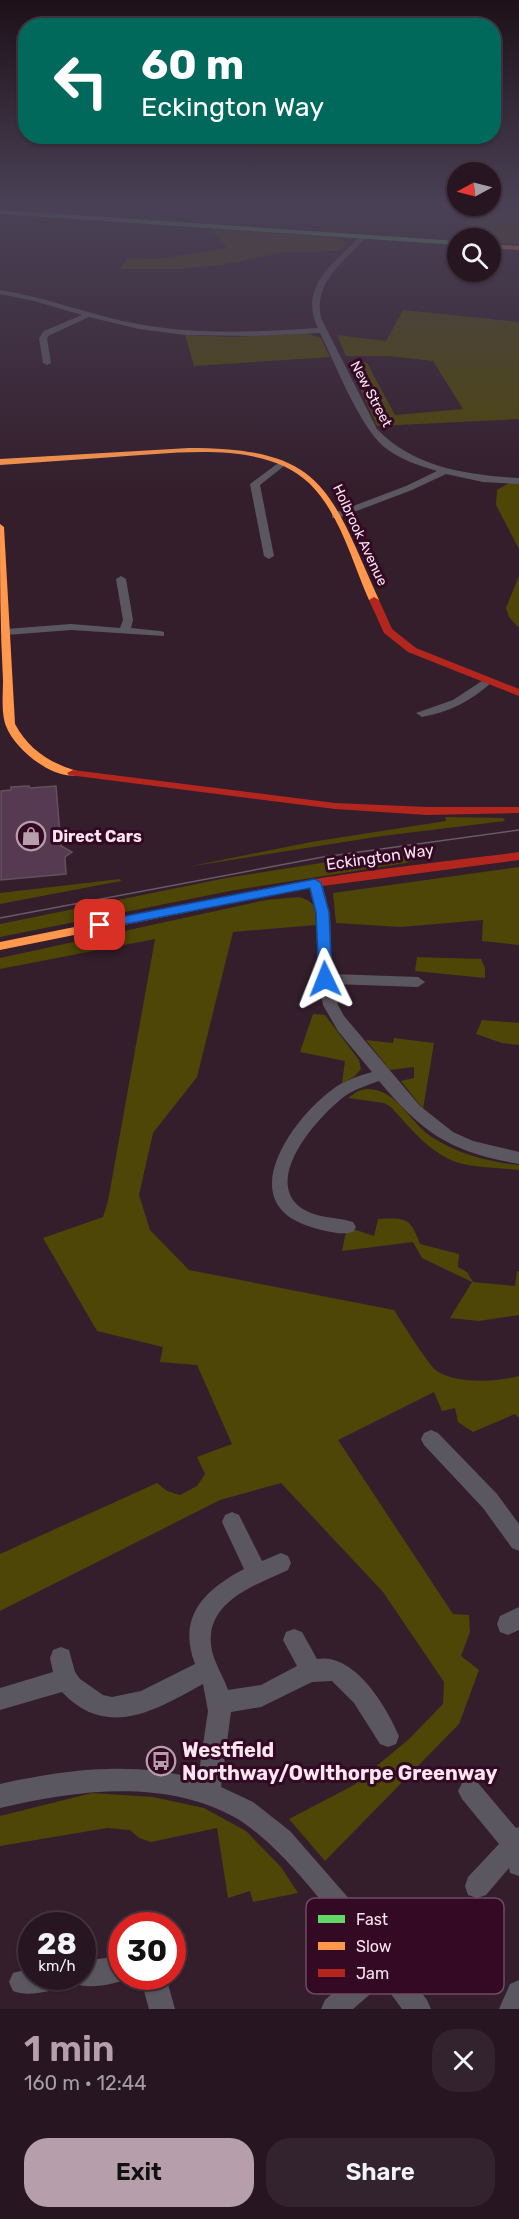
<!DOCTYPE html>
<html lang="en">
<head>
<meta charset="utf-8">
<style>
	:root { --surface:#271621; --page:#33232e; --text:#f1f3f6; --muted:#a49fa5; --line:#43353f; --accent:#b69fab }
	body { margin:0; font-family:Rubik,sans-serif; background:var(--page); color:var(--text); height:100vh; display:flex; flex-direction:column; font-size:22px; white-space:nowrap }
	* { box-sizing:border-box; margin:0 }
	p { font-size:20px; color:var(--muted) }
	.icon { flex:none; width:33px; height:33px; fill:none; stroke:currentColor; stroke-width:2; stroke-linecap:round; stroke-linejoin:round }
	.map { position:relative; height:2009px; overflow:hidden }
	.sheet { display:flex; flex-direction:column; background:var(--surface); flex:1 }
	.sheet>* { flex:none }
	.guide { position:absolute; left:18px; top:18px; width:483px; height:126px; border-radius:24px; box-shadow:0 2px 4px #0004,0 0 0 2px var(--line); background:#00695c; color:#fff; overflow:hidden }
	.needle { width:39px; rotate:263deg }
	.tools { position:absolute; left:447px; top:162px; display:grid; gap:12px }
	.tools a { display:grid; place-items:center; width:54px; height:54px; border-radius:50%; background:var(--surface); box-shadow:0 2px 4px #0004,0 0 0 2px var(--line); font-size:30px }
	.speed { position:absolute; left:18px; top:1912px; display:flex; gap:12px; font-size:30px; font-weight:700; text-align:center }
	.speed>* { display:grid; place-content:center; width:78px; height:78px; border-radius:50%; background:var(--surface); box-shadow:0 2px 4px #0004,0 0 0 2px var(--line); line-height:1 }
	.speed small { font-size:15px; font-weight:400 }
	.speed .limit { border:9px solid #d22; background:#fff; color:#111 }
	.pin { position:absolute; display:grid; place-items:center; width:51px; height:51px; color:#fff; margin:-26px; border-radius:12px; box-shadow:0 3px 9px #0006 }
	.me { position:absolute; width:66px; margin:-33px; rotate:358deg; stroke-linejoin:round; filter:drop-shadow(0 0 4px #0008) }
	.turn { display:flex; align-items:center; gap:21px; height:126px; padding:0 24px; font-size:27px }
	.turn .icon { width:78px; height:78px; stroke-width:2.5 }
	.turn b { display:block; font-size:42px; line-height:51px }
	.round { display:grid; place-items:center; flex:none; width:63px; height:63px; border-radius:24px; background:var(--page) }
	.headline { display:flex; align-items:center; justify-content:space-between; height:102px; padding:0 24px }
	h1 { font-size:36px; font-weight:600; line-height:45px; color:var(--accent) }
	.primary-button { display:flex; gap:12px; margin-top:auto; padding:12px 24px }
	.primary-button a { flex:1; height:69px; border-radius:24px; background:var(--accent); color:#111; font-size:24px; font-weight:600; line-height:69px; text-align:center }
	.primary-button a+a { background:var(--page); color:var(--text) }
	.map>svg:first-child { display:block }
	.green { fill:#4d4607 }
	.building { fill:#553a51; stroke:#635160; stroke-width:1.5 }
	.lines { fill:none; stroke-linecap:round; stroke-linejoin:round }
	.street { fill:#5b5760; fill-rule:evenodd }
	.fast { fill:#63d668; fill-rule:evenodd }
	.slow { fill:#ff974d; fill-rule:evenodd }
	.jam { fill:#b3261e; fill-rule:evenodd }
	.tram { stroke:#675b66; stroke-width:1.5 }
	.route { fill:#1a73e8; stroke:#114b97; stroke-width:1.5 }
	.labels { text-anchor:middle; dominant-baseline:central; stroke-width:6; stroke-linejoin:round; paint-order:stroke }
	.far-street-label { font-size:14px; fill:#fce4f0; stroke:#330924 }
	.poi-label { font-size:16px; font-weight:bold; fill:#fce4f0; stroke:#330924; text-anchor:start }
	.street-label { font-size:16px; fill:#fce4f0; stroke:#330924 }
	.near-poi-label { font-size:20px; font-weight:bold; fill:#fce4f0; stroke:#330924; text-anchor:start }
	.key { fill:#330924; stroke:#6f4b61; stroke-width:1.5 }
	.key-label { font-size:16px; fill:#fce4f0 }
</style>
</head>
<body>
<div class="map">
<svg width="519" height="2009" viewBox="0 0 519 2009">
	<rect width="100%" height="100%" fill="#341e2c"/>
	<g class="green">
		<path d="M473 207H519V244L491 242 490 238H461Z"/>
		<path d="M211 229 337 238 347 242 339 251 285 252 221 265 181 269H119L128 258 155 259 224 249 226 246Z"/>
		<path d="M403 310 519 322V419L377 426 349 364 367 363 395 415 463 409 433 361 388 356H346L337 335 386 341Z"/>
		<path d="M306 333 321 338 330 357 194 366 185 335 233 337Z"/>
		<path d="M509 483H519V549L496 505 497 490Z"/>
		<path d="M519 576V628L509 617 506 608Z"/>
		<path d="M445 817 503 818 505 821 382 836 187 867 311 842 446 821Z"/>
		<path d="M429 846 431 854 406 863 235 890 0 937V924L226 878Z"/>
		<path d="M519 867V945L482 941 483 920 400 927 336 923 333 893Z"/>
		<path d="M120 879 121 881 0 904V893Z"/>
		<path d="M299 897C317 902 315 909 316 925L233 932 197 1077 153 1133 139 1195 150 1230 189 1270 394 1310C401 1321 429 1366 437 1371 456 1384 498 1382 519 1376V1418L515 1414 473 1432 458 1422 455 1408 442 1411 434 1392 338 1440 453 1614 469 1615 470 1632 461 1656 479 1670 459 1724 325 1861 289 1819 354 1785 409 1739 443 1704 444 1682 383 1592 281 1483 220 1500 0 1611V1554L157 1483 167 1491 180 1495 197 1486 205 1474 197 1457 232 1444 197 1365 160 1362 163 1347 97 1331 43 1238 103 1217 108 1201 155 939 0 969V958L266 900Z"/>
		<path d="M417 957 481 959 485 968V978L415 971Z"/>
		<path d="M313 1014 325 1015 359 1060 361 1069 354 1077 342 1083 345 1061 300 1052Z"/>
		<path d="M482 1020 519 1023V1045L502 1043 476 1034Z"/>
		<path d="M394 1038 434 1043 423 1109 401 1081 414 1078V1067L390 1070 366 1040 393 1043Z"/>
		<path d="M366 1089C398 1088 409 1124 435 1139 461 1155 489 1162 519 1165V1170C501 1168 481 1168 463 1164 433 1157 411 1129 391 1107L384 1103 348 1098 358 1091Z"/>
		<path d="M378 1219C406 1218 410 1217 420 1244L459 1254 458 1267 467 1272 473 1282 515 1286 517 1271H519V1315L479 1321 450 1318 472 1282 422 1258 413 1242 342 1251 347 1227 374 1236Z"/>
		<path d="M92 1793 153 1797 204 1808 246 1831 281 1867 298 1893 253 1902 250 1891 228 1898 217 1828 151 1842 139 1838 130 1830 107 1828 0 1846V1816Z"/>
	</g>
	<path class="building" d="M29 786 30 788 56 786 61 846 72 852 65 857 66 874 1 880V791L11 790V787Z"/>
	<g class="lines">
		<g class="street">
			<path d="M361 236 366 237C345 262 313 281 321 318L377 429C414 468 468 475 519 478V484L483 482 446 474 412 490 338 518H332V514L406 486 437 471C418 465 398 459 383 446 359 425 335 363 320 333L254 336 185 335 139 329 89 317 50 335 47 338 51 363 47 365 43 363 39 338 44 331 82 315 34 301 0 294V290C48 297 91 316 138 324 197 335 258 332 318 328 298 287 334 262 361 236Z"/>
			<path d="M281 461 286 464 284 466 260 485 274 556 269 559 264 556 250 484Z"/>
			<path d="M121 576 126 579 133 620 131 628 160 631 164 632V636L71 630 6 635 0 632 6 629 71 624 120 628 123 620 116 579Z"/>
			<path d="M488 677 494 680 492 682C471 701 450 712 422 717L416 713 453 700Z"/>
			<path d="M315 879 322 883 330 914 332 974 418 977 425 982 418 987 333 984 338 1005 344 1016 420 1106 453 1132 473 1141 519 1152V1164C451 1152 423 1134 379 1081 368 1085 355 1089 345 1096 321 1114 271 1168 293 1200 307 1219 334 1216 353 1222L356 1227 353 1232C340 1236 321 1230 308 1226 232 1201 294 1117 333 1089 345 1080 359 1076 372 1072L338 1031 323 1005 318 979 316 914 308 883Z"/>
			<path d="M431 1430 438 1433 497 1494 519 1524V1551L512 1548 483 1508 424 1445 421 1439 424 1433Z"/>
			<path d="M232 1512 239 1515 262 1561 281 1553 288 1556 291 1563 288 1570C253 1586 202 1603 212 1651 215 1664 223 1676 228 1690L261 1685 297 1666 283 1640 286 1632 294 1629 302 1632 317 1659C354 1652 387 1707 399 1736L396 1744 388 1747 380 1744 354 1703 332 1681 312 1682 261 1707 231 1712 221 1787 253 1802 290 1831 358 1909 427 2000 431 2009H402L383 1983 353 2009H321L325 2000 368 1962C335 1918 283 1846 236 1818 165 1778 76 1790 0 1808V1784C66 1769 133 1761 198 1779L208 1711 203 1684C156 1710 107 1740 62 1692L0 1710V1688L53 1672 50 1658 53 1650 61 1647 69 1650 75 1672 80 1679 103 1695 112 1697 141 1691 195 1664C177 1617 204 1590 244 1569L222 1522 225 1515Z"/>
			<path d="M519 1607V1630L508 1635 500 1632 497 1624 500 1616Z"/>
			<path d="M470 1779 478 1783 516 1828 519 1827V1876L510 1873 509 1868 486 1895 477 1898 468 1895 465 1886 468 1877 499 1844 462 1799 458 1791 462 1783Z"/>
			<path d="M122 1956V1977L131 1978C115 1984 89 1990 73 1983L71 1977H82V1961Z"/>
			<path d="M32 1968V1977H68L64 1986C49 1992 28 1997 13 1991L9 1982 13 1973Z"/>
			<path d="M140 1977H166L175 2009H149Z"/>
			<path d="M519 1980V2009H499L510 1984Z"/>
		</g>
		<path class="fast" d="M0 210 458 241V245L0 214Z"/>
		<g class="slow">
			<path d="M490 244 519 246V250L490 248Z"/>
			<path d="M189 448C325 448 329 489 379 600L377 602 369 600C352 562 340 513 309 483 263 439 172 454 114 457 76 460 38 462 0 465V459Z"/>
			<path d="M0 524 4 527 15 724C29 750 50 763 77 771V775C52 780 14 748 6 726 1 713 3 694 3 680 0 628 0 576 0 524Z"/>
			<path d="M273 887 279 891 277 894 0 950V942Z"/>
		</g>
		<g class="jam">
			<path d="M374 597 379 600 392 629 416 648 519 689V696L408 652 384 633 369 600Z"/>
			<path d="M73 770 335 803 427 807H519V813L427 815 335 809 69 775 67 773Z"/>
			<path d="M519 852V860L315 887 273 895 267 891C278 879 486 857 519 852Z"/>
		</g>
		<path class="tram" d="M0 918 323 857 519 830"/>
	</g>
	<linearGradient id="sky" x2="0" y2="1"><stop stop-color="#1d1018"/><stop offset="0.42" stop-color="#4a4156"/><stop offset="1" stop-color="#4a4156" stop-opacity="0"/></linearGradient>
	<rect width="519" height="488" fill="url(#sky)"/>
	<path class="route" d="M315 879 321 883 329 912 332 979 325 983 319 979 316 912 310 888 100 929 93 925 100 921Z"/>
	<defs>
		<g id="shop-ring" transform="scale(1.5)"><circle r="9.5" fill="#330924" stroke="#b69fab" stroke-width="1.5"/><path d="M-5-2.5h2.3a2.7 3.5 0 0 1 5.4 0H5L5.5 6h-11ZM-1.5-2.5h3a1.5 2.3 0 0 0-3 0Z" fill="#b69fab"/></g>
		<g id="bus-ring" transform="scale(1.5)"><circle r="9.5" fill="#330924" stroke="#b69fab" stroke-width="1.5"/><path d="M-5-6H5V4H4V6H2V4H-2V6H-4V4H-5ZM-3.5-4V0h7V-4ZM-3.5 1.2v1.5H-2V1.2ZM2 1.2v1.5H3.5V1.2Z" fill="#b69fab"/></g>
	</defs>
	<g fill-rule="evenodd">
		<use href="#shop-ring" x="31" y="836"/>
		<use href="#bus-ring" x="161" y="1761"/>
	</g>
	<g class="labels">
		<g class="far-street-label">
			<text transform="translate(371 394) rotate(62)">New Street</text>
			<text transform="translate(360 535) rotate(65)">Holbrook Avenue</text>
		</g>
		<g class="poi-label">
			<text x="52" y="836">Direct Cars</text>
		</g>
		<g class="street-label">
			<text transform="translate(380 857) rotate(-8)">Eckington Way</text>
		</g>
		<g class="near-poi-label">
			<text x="182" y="1750">Westfield<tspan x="182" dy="23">Northway/Owlthorpe Greenway</tspan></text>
		</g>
	</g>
	<rect x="306" y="1898" width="198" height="96" rx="9" class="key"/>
	<rect x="318" y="1915" width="27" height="8" fill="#63d668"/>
	<rect x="318" y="1942" width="27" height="8" fill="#ff974d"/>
	<rect x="318" y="1969" width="27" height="8" fill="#b3261e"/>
	<g class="key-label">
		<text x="356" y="1925">Fast</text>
		<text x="356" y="1952">Slow</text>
		<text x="356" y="1979">Jam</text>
	</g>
</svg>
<div class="tools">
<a><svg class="needle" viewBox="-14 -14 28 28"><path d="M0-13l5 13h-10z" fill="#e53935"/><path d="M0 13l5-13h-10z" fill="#a49fa5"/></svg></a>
<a><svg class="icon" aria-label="search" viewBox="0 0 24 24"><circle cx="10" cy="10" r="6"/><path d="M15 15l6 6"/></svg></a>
</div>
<div class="speed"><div>28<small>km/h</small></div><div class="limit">30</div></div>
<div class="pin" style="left:100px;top:925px;background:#d93025"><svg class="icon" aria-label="arrive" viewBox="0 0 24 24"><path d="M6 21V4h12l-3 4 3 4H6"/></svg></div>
<svg class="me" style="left:325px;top:979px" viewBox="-20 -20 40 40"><path d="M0-17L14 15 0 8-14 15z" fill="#1a73e8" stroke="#fff" stroke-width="4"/></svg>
<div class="guide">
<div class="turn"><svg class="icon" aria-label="left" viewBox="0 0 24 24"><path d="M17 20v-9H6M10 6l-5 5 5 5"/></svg><div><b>60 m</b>Eckington Way</div></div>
</div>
</div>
<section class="sheet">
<div class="headline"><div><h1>1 min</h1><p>160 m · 12:44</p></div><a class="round"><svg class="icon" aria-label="close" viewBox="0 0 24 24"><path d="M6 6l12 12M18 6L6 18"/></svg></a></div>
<div class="primary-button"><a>Exit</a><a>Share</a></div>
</section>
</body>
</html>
